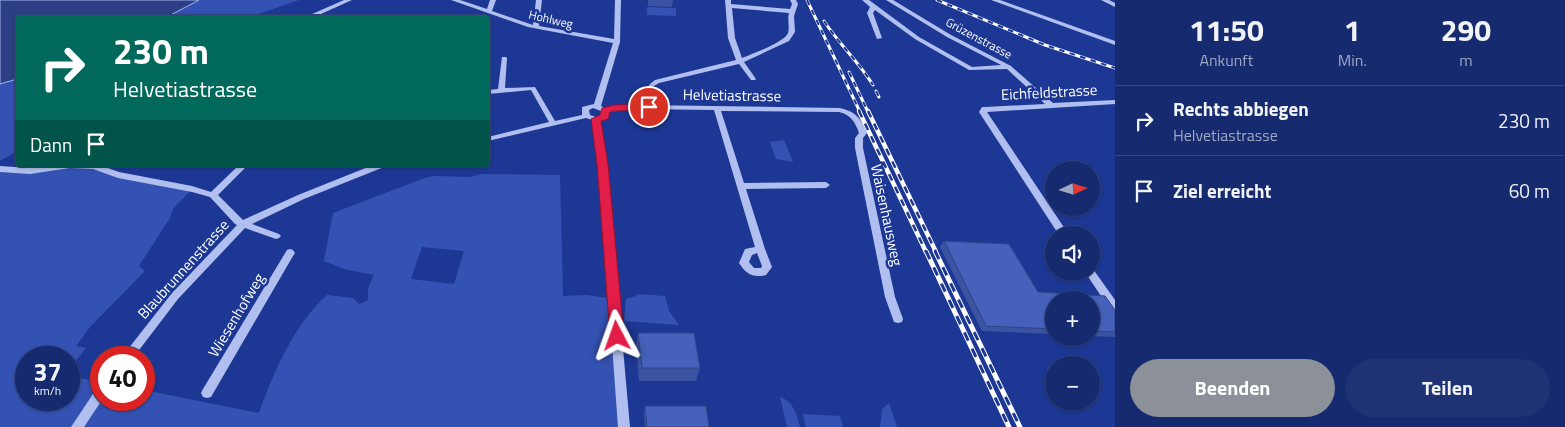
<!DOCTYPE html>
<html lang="de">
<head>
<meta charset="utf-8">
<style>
	:root { --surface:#162a6f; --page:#1f3274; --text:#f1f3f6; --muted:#9ea7c3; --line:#354682; --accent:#8c9099 }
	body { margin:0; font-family:"Titillium Web",sans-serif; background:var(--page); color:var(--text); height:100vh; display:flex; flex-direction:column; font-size:19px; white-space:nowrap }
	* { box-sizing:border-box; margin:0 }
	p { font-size:16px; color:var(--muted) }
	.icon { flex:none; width:28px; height:28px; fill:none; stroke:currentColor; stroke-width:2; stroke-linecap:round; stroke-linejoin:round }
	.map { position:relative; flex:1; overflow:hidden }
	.panel { display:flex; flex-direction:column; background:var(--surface); width:450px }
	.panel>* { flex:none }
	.banner { position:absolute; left:15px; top:15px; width:475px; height:152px; border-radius:5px; box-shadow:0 1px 4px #0004,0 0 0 1px var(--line); background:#00695c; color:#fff; overflow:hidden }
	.needle { width:32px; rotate:86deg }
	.controls { position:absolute; left:1045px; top:161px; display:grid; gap:10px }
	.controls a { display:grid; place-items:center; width:55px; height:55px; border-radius:50%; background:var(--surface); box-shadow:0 1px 4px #0004,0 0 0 1px var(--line); font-size:25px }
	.speed { position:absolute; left:15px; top:346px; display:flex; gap:10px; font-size:25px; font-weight:700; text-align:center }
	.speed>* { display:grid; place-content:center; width:65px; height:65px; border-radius:50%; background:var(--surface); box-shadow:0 1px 4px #0004,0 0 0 1px var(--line); line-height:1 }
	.speed small { font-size:12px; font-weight:400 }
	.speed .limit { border:8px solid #d22; background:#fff; color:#111 }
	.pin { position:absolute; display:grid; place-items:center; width:42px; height:42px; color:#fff; margin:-21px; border:2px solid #fff; border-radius:50%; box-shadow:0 1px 5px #0007 }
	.me { position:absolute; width:55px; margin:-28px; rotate:356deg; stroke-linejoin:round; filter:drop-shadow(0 0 4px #0008) }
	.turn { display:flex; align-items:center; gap:18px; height:105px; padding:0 15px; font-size:22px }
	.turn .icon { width:65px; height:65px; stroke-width:2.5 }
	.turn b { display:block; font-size:35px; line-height:42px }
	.then { display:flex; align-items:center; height:48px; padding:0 15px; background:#0003; gap:10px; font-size:19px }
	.eta { display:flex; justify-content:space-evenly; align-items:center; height:85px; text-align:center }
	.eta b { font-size:30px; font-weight:700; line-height:35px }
	.button { display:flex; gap:10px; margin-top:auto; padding:10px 15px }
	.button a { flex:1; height:58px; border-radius:30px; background:var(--accent); color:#fff; font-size:20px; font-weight:700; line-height:58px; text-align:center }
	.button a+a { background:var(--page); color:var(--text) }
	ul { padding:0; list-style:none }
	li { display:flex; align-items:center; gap:15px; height:70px; padding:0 15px; border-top:1px solid var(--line) }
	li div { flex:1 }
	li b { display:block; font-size:19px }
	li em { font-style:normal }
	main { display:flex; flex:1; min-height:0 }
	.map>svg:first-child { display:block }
	.green { fill:#3452b3; fill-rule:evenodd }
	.water { fill:#2c3f85; stroke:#a3b6f0 }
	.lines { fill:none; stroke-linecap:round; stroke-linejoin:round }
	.minor { fill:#b0bfef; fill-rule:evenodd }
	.rail-far2-casing { stroke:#fff; stroke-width:3 }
	.rail-far1-casing { stroke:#fff; stroke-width:4.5 }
	.rail-casing { stroke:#fff; stroke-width:5 }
	.rail-far2 { stroke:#1d3894; stroke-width:2; stroke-dasharray:5.5; stroke-linecap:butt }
	.rail-far1 { stroke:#1d3894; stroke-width:2.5; stroke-dasharray:7; stroke-linecap:butt }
	.rail { stroke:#1d3894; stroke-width:3; stroke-dasharray:9; stroke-linecap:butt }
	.wall { fill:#3b53a1 }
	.building { fill:#4561bb; stroke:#304483 }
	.route { fill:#e11d48; stroke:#92132f }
	.labels { text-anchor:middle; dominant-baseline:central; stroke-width:5; stroke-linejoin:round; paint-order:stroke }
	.far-street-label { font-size:12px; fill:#fff; stroke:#1d3894 }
	.street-label { font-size:15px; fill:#fff; stroke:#1d3894 }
</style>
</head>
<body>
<main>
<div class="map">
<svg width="1115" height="427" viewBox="0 0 1115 427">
	<rect width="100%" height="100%" fill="#1d3894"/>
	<g class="green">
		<path d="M128 0H299L250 17 88 18Z"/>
		<path d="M647 7 676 8V16L647 15Z"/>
		<path d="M17 47V151L0 161V54Z"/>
		<path d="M784 140 793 162 776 159 770 142Z"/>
		<path d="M84 165 118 175 192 189 173 209 170 218 139 266 145 271 90 327 76 346 86 348 71 367 69 374V358H26V400H69V377L101 381V400H144V390L259 413C273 373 295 323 327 295L353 298 359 304 368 300V288L374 275 344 269 324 261 333 213 422 179 433 176 470 177 482 174 560 175 563 296 587 295 614 299 624 427H0V169L21 171ZM422 247 464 251 454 284 411 279Z"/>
		<path d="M637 294 665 296 669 311 679 325 624 321 626 299 636 296Z"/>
		<path d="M780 397C793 401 797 415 800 427H787Z"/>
		<path d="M889 403 897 427H880L882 409Z"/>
		<path d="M803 414 840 416 843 427H806Z"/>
	</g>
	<path class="water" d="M0 0H199L167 17 18 18 17 79 0 84Z"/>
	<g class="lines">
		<g class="minor">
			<path d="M344 0H352L312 18H303Z"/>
			<path d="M451 0H460L487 9 490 0H496L492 11 533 25 536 0H542L539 26 614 39 615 0H621L620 42 601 106 605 108 634 105 650 84 655 80 736 60 728 38 725 0H731V4L790 9 792 4 790 0H796L798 4 794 16 795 32 789 41 744 62 756 79 755 80H751L739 64 659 83 654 86 641 105 839 108C855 111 861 118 867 133L863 138V148L895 297 903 319 902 322 898 323 894 322 885 297 855 148V138L859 133C855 122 851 115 839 112L721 111 744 183 826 182 830 185 826 188 746 189 765 249 772 267 766 275C753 278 746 274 739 263L745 249 755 247 714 110 636 109 608 112 607 119 600 120 608 180 630 427H618L600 180 592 120 586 118 488 141V137L549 122 531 90 488 94V90L498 89 502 57H506L507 58 505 88 535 87 555 121 582 115V107L594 104 613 43 528 27ZM732 8 789 13C787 19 790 27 788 33 785 42 752 54 742 58L735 38ZM593 108 601 111 600 116 596 117 590 115 589 110ZM757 253 762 266 761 268H754L749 262 752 255Z"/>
			<path d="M862 0H869L919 37 972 67 1001 65 947 37 886 0H893L951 35 1011 66 1053 103 1115 100V104L987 112 1069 235H1059L979 112 982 107H985L1045 104 1007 69 969 70 915 39 875 10 873 13 882 38 877 39 867 13 870 7Z"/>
			<path d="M991 0H1000L1115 41V45Z"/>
			<path d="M1101 0H1109L1115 3V7Z"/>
			<path d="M52 165H99L119 172 192 186 211 192 239 165H248L218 195 243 220 298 195 373 165H385L384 167 304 199 252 224 279 234 281 236 279 238 276 239 245 228 178 299 133 358H121L172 293 237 225 235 224 210 197 192 192 118 178 93 169 70 168 30 174 0 172V166L30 168Z"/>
			<path d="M290 249 293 250 295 253 293 256 211 397 207 398 203 397 201 393 203 389 287 250Z"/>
			<path d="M1091 269H1093L1115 300V312L1111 311 1085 272H1091Z"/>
			<path d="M101 387 102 400 84 427H71L97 388Z"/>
		</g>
		<g class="rail-far2-casing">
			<g id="rail-far2">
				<path d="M807 0 860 112"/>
				<path d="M937 0 1045 45 1115 68"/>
				<path d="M824 21C839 44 859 62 873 85"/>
				<path d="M849 72 868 112"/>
				<path d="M876 91 879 97"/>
			</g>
		</g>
		<g class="rail-far1-casing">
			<g id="rail-far1">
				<path d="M859 111 926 252"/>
				<path d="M868 111 936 252"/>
			</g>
		</g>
		<g class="rail-casing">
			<g id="rail">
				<path d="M926 251 1009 427"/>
				<path d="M935 251 1020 427"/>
			</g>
		</g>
		<use href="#rail-far2" class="rail-far2"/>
		<use href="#rail-far1" class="rail-far1"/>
		<use href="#rail" class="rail"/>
	</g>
	<g class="wall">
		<path d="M648 0H673L672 7 648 6Z"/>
		<path d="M944 241 1009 244 1038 292 1105 296 1115 310V337L1091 336V300H1054V334L982 331 940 247Z"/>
		<path d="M638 333 700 368 696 381H639L636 346Z"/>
		<path d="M645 406 709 427H645L644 412Z"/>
	</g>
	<g class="building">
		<path d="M944 241 1009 244 1038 292 1105 296 1115 310V332L1091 331V300H1054V329L986 326Z"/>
		<path d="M638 333H694L700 368H642Z"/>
		<path d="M645 406H706L709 427H647Z"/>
	</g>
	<path class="route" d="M649 104 653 107 652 109 614 111 610 112 608 119 601 121 608 164 624 336 622 340H612L610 336 597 164 591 119 600 115 602 108 614 105Z"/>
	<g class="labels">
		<g class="far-street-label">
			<text transform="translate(551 19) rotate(13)">Hohlweg</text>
			<text transform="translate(979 38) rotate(28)">Grüzenstrasse</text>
		</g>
		<g class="street-label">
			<text transform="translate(1049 92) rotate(-3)">Eichfeldstrasse</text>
			<text transform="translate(732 95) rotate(1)">Helvetiastrasse</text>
			<text transform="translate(887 215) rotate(78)">Waisenhausweg</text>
			<text transform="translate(183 269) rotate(-48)">Blaubrunnenstrasse</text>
			<text transform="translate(236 315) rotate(-59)">Wiesenhofweg</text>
		</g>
	</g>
</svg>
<div class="controls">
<a><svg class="needle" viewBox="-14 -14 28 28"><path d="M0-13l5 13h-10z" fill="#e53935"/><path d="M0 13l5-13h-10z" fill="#9ea7c3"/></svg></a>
<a><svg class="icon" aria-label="sound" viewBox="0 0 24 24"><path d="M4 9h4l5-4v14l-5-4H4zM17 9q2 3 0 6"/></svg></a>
<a>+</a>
<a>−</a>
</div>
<div class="speed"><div>37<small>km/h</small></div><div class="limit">40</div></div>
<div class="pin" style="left:649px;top:107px;background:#d93025"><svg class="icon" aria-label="arrive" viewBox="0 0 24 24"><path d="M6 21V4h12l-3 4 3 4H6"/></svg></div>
<svg class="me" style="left:617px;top:336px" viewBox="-20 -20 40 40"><path d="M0-17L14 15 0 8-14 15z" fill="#e11d48" stroke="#fff" stroke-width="4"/></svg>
<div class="banner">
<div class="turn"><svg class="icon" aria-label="right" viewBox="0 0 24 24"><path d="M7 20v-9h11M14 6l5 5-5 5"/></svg><div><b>230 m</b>Helvetiastrasse</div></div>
<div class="then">Dann<svg class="icon" aria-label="arrive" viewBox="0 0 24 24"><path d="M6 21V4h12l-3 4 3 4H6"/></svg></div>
</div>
</div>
<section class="panel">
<div class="eta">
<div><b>11:50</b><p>Ankunft</p></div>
<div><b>1</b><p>Min.</p></div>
<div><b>290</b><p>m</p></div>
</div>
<ul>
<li><svg class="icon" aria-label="right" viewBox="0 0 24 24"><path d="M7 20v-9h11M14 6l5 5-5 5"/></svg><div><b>Rechts abbiegen</b><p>Helvetiastrasse</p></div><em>230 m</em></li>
<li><svg class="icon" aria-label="arrive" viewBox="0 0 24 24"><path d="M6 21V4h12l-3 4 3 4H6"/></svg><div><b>Ziel erreicht</b></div><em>60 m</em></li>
</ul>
<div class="button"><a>Beenden</a><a>Teilen</a></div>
</section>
</main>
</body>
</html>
